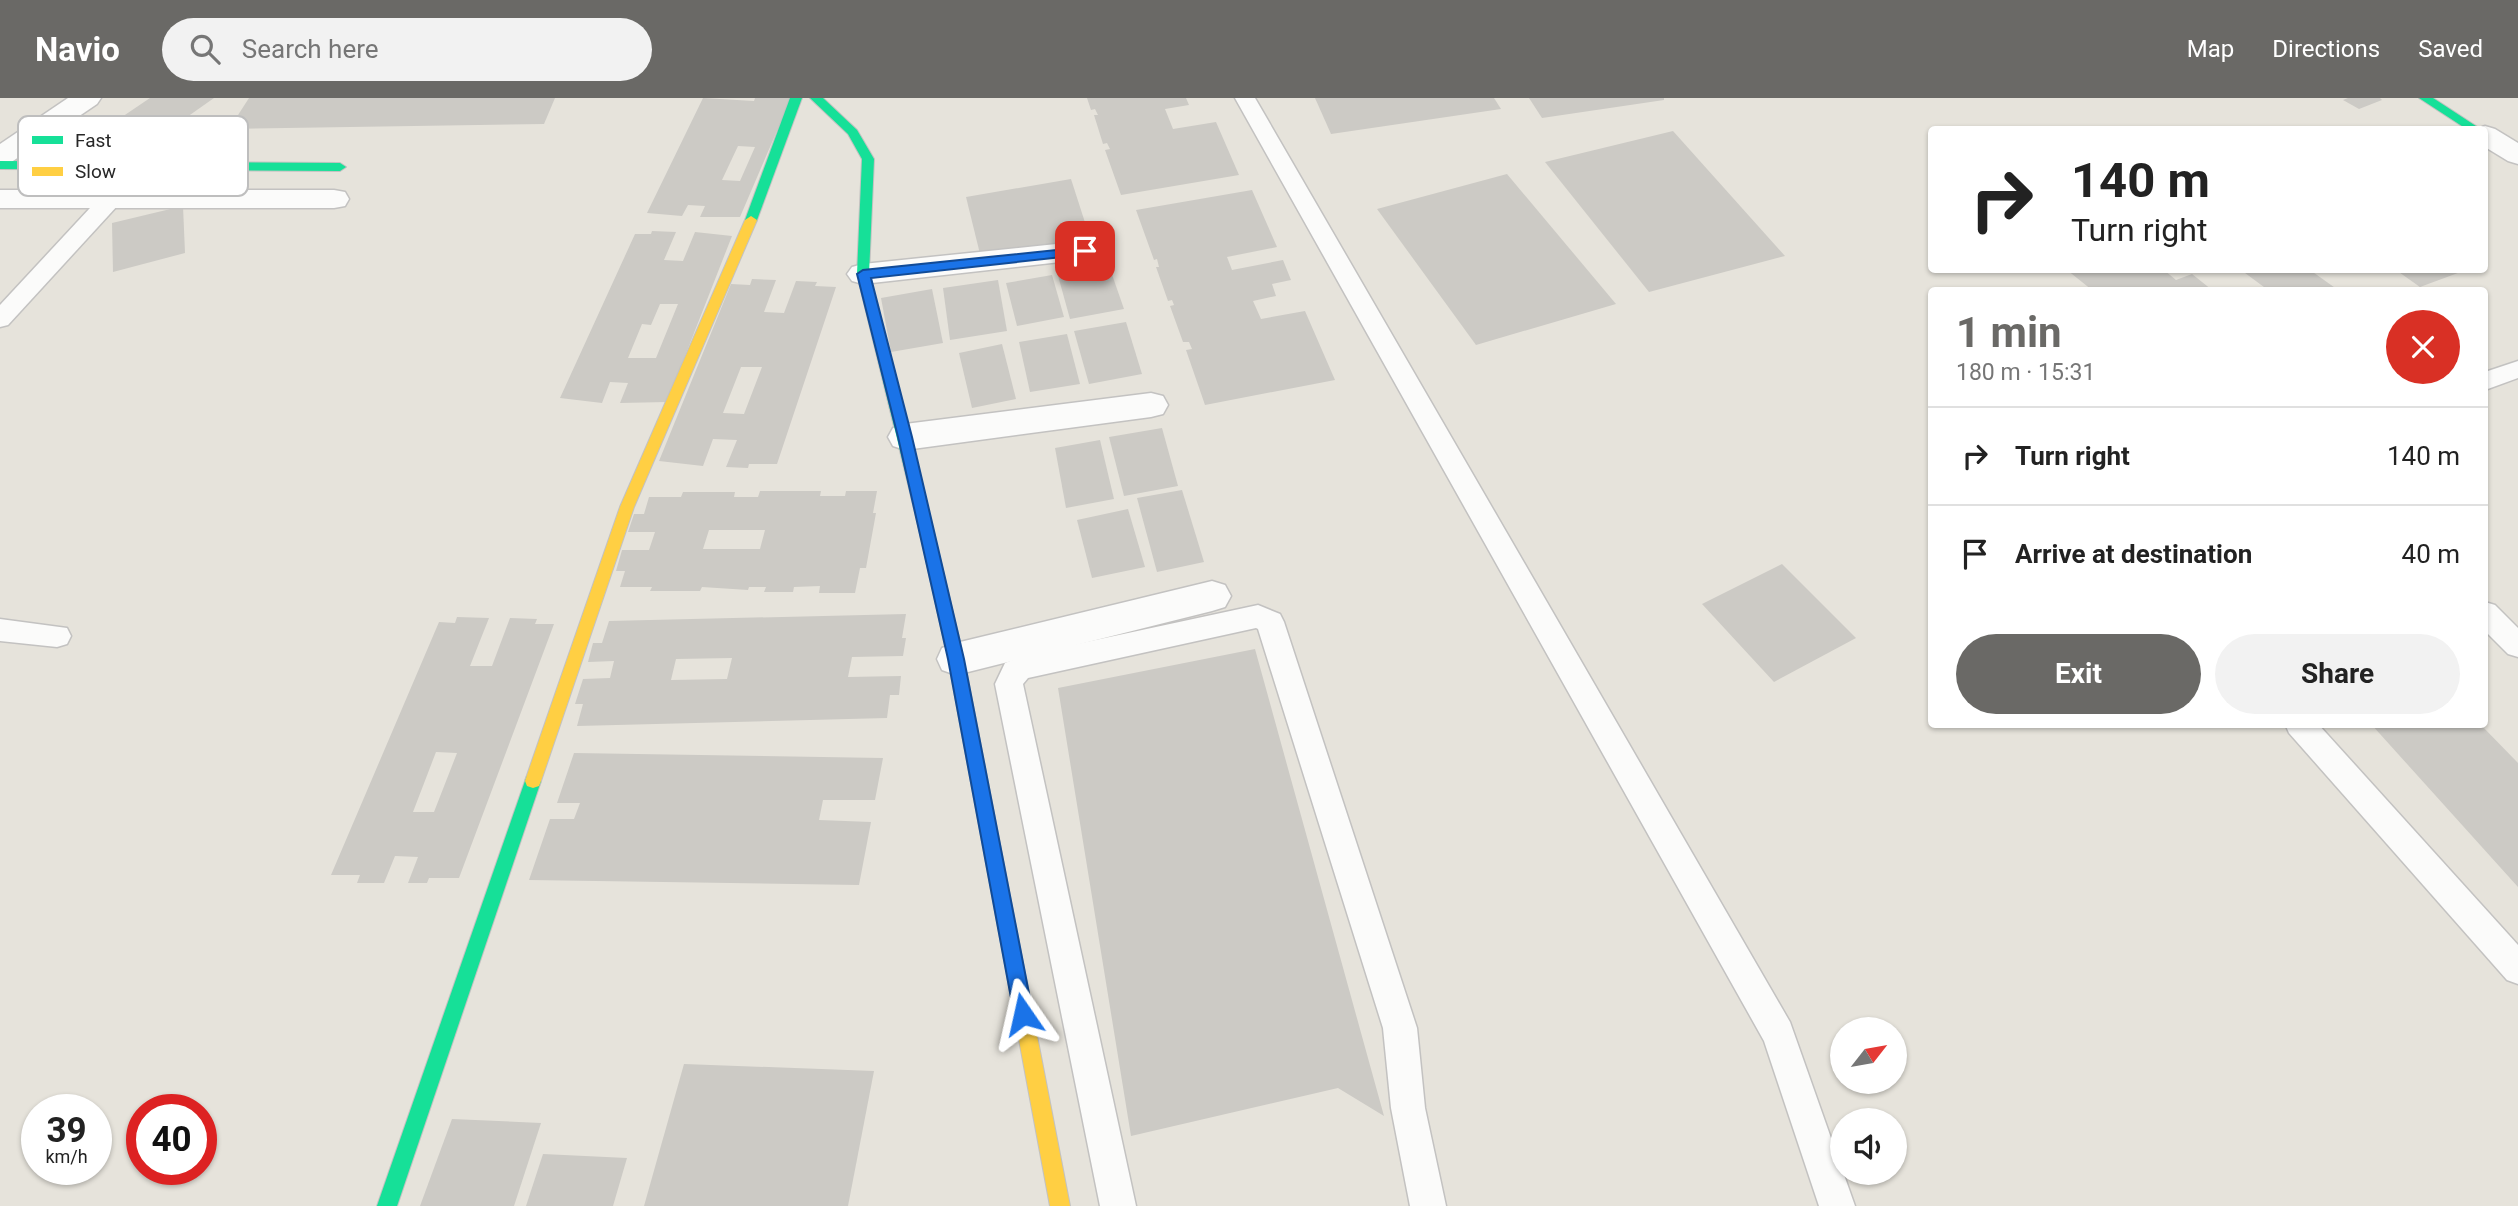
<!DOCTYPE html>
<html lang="en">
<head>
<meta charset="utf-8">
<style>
	:root { --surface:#fff; --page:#f2f2f2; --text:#222; --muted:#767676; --line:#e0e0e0; --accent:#6a6966 }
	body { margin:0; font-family:Roboto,sans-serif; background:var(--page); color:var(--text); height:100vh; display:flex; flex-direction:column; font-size:26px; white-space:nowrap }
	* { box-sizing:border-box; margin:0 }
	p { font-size:23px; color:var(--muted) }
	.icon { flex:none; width:38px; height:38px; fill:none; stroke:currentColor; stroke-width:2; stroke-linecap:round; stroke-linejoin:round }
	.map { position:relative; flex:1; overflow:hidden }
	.details { position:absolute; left:1928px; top:189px; width:560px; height:441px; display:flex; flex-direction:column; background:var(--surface); border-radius:7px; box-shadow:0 2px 5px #0004 }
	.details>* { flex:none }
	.hud { position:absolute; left:1928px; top:28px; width:560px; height:147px; border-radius:7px; box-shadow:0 2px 5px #0004; background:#fff; color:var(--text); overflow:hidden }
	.needle { width:46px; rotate:59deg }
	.fabs { position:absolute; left:1830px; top:919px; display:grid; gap:14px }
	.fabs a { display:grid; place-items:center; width:77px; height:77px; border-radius:50%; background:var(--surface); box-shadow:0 2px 5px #0004; font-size:35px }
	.speed { position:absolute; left:21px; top:996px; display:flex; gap:14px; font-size:35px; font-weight:700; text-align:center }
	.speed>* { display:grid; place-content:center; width:91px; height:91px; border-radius:50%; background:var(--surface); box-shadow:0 2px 5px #0004; line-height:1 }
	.speed small { font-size:18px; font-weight:400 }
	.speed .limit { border:10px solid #d22; background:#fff; color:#111 }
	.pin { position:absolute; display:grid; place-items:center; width:60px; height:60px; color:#fff; margin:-30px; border-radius:14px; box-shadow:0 4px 10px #0006 }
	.me { position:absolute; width:77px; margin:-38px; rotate:349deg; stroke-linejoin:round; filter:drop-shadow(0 0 5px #0008) }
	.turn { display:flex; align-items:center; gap:24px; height:147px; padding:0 28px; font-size:32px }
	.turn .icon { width:91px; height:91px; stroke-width:2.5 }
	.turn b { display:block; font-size:49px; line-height:60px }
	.round { display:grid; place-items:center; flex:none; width:74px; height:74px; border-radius:37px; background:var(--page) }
	.summary { display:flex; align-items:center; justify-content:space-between; height:119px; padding:0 28px }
	h1 { font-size:42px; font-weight:700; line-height:52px; color:var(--accent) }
	.action { display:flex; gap:14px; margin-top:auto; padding:14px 28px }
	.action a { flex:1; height:80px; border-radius:42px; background:var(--accent); color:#fff; font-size:28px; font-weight:700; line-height:80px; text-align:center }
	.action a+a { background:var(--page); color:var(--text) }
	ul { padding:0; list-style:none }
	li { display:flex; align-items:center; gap:21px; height:98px; padding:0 28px; border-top:2px solid var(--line) }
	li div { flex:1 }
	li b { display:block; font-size:26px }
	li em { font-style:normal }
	header { display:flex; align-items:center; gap:42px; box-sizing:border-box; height:98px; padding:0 35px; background:var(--accent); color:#fff }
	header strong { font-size:33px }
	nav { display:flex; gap:38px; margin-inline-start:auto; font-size:24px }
	.search { width:490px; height:63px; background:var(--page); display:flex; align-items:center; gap:18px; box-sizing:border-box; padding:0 24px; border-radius:38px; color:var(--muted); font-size:26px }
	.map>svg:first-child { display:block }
	.building { fill:#cccac5; fill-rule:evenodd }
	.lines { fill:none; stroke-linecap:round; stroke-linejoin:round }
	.lane-casing { stroke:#c3c2c1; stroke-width:3 }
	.street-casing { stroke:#c3c2c1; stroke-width:3 }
	.fast-casing { stroke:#c3c2c1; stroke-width:2 }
	.slow-casing { stroke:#c3c2c1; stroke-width:2 }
	.lane { fill:#fbfbfa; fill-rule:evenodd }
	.street { fill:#fbfbfa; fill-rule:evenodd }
	.fast { fill:#16e098; fill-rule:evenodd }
	.slow { fill:#ffcf43; fill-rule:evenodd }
	.route { fill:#1a73e8; stroke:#114b97; stroke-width:2 }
	.key { fill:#fff; stroke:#bebebe; stroke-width:2 }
	.key-label { font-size:19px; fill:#272727 }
</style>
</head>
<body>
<header>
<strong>Navio</strong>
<div class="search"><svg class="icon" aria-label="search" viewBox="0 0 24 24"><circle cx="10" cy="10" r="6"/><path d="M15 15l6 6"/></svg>Search here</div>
<nav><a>Map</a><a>Directions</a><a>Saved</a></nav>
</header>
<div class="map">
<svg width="2518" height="1108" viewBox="0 0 2518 1108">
	<rect width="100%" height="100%" fill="#e6e3db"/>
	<g class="building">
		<path d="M150 0H214L160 38 116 23Z"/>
		<path d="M249 0H555L544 26 229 31Z"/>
		<path d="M703 0 754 3 755 0H791L740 119H700L705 108 688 107 682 118 647 115ZM738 48 755 49 740 83 722 82Z"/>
		<path d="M1087 0H1186L1189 7 1165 11 1173 31 1216 24 1239 77 1121 97 1105 52 1110 51 1107 45 1103 46 1094 17H1098L1095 11 1091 12Z"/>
		<path d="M1315 0H1494L1501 11 1331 36Z"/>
		<path d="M1529 0H1664V2L1542 20Z"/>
		<path d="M2348 0H2380L2382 2 2359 11 2343 2Z"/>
		<path d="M1673 33 1785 158 1649 194 1545 64Z"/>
		<path d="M1507 76 1616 206 1476 247 1377 111Z"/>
		<path d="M1071 81 1090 140 981 160 966 99Z"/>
		<path d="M1252 92 1277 149 1227 159 1232 172 1283 162 1291 182 1272 186 1276 198 1253 203 1261 221 1305 213 1335 282 1205 307 1186 252 1192 251 1189 244H1183L1170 208 1174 207 1172 202 1168 203 1156 169H1159L1157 161 1154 162 1136 112Z"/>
		<path d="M183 108 185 155 113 174 112 125Z"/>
		<path d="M652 133 676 134 664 162 683 163 695 134 732 138 667 304 620 305 628 285 610 284 602 305 560 300 635 136H651ZM660 206H678L656 260H628L642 226 651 227Z"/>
		<path d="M1108 165 1124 211 1070 221 1057 174Z"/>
		<path d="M2067 172H2164L2176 182 2192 176 2212 192H2092Z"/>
		<path d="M2241 172H2310L2338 192H2268Z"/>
		<path d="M2396 172H2466L2420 189Z"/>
		<path d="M1052 177 1064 219 1017 228 1006 185Z"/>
		<path d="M752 181 776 182 764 214 784 215 796 183 817 184 815 188 836 189 777 366H749L748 370 726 369 737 342 713 341 703 368 659 363 731 186 750 187ZM741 269H762L744 316 723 315Z"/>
		<path d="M998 182 1007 233 950 242 943 190Z"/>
		<path d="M932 191 943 245 891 254 881 200Z"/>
		<path d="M1126 224 1142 276 1089 286 1074 233Z"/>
		<path d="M1067 236 1080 286 1030 294 1019 244Z"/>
		<path d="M1002 246 1016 301 972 310 959 255Z"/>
		<path d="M1162 330 1178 388 1124 398 1109 339Z"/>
		<path d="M1100 342 1114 401 1066 410 1055 350Z"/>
		<path d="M1182 392 1204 464 1157 474 1137 400Z"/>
		<path d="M760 393H821L820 398H845L846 393H877L873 415H876L866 470H860L855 495H819L820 488 794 489 793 494H764L766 489H749L748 492 702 489 700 493H650L652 489H620L625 473H616L622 452H649L655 434H628L634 416H644L649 399H681L683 394H735L734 399H758ZM709 432H765L760 451H703Z"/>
		<path d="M1128 411 1145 469 1092 480 1077 422Z"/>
		<path d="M1782 466 1856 540 1774 584 1702 506Z"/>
		<path d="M906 516 902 540H906L903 558 852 559 848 579 901 578 899 597H890L887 620 577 628 583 606H575L583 581 610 580 614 563 588 564 593 545H602L609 523ZM732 560 727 581 671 582 676 561Z"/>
		<path d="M457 519 489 520 470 568H492L510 520 537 521 535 526H554L459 780H429L427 785H408L418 759 395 758 384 785H357L360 777H331L439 524 455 525ZM436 654 457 655 434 714H413Z"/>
		<path d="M1255 551 1384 1018 1338 990 1131 1038 1058 590Z"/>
		<path d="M2371 626H2480L2518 665V789Z"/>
		<path d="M574 655 883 660 875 702H823L819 722 871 724 859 787 529 782 550 721H574L580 705H557Z"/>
		<path d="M684 966 874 973 848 1108H644Z"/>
		<path d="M452 1021 541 1025 514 1108H420Z"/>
		<path d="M543 1056 627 1060 613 1108H526Z"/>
	</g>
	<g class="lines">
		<g class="lane-casing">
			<g id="lane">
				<path d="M1235 0H1255L1790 924 1855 1108H1819L1764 943Z"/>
				<path d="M111 94 119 96 122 101 119 106 8 227 0 229V207L103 96Z"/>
				<path d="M2518 263V280L2485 292V274Z"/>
				<path d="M2485 504 2495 507 2518 530V559L2508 556 2485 533Z"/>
				<path d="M1258 507 1280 516 1284 524 1417 930 1425 1010 1446 1108H1410L1391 1010 1383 930 1258 531 1256 530 1028 580 1023 586 1136 1108H1100L995 586 1005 565 1026 557Z"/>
				<path d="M0 521 67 530 71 538 67 546 57 549 0 543Z"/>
				<path d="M2285 626H2318L2518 847V886L2507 882 2289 635Z"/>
			</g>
		</g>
		<g class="street-casing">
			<g id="street">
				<path d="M68 0H101L97 6 10 65 0 68V46Z"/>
				<path d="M2485 28 2495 31 2518 45V66L2508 63 2485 49V32H2475Z"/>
				<path d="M0 92H334L345 94 349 101 345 108 334 110H0Z"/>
				<path d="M1085 143 1096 146 1100 153 1096 160 863 186 852 183 847 176 852 169 863 166Z"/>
				<path d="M1151 295 1163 298 1168 307 1163 316 1151 319 905 352 893 348 888 339 893 330 905 326Z"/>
				<path d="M1212 483 1225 487 1231 498 1225 509 1212 513 956 577 942 572 937 561 942 550 956 545Z"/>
			</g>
		</g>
		<g class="fast-casing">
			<g id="fast">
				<path d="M790 0H802L757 122 755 125H747L745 122Z"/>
				<path d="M810 0H823L857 32 874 61 869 176 933 431 926 437 919 431 857 176 862 61 848 36Z"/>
				<path d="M2419 0H2433L2482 32H2468Z"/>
				<path d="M0 63 340 65 346 69 340 73 0 71Z"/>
				<path d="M533 676 539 678 541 683 397 1108H377L525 683 527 678Z"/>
			</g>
		</g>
		<g class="slow-casing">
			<g id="slow">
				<path d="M751 118 757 122 634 409 541 683 539 688 533 690 527 688 525 683 620 409 745 122Z"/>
				<path d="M926 425 933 431 964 561 1070 1108H1050L948 561 919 431Z"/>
			</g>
		</g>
		<use href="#lane" class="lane"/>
		<use href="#street" class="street"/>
		<use href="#fast" class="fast"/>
		<use href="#slow" class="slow"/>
	</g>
	<path class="route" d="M1085 149 1092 153 1090 156 871 180 912 339 964 561 1033 916 1030 923 1023 926 1017 923 1014 916 948 561 898 339 857 176 863 172Z"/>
	<rect x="18" y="18" width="230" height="80" rx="10" class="key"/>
	<rect x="32" y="38" width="31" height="8" fill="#16e098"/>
	<rect x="32" y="69" width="31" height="9" fill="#ffcf43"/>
	<g class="key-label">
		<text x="75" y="49">Fast</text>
		<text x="75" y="80">Slow</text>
	</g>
</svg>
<div class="fabs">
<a><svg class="needle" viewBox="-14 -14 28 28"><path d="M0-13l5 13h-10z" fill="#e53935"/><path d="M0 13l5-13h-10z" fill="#767676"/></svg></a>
<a><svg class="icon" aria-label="sound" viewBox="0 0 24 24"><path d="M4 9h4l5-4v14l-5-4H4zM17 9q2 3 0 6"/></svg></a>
</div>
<div class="speed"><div>39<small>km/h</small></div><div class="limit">40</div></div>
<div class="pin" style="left:1085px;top:153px;background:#d93025"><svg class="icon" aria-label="arrive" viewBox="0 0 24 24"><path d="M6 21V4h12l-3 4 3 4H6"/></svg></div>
<svg class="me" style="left:1023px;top:916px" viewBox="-20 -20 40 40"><path d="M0-17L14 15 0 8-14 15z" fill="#1a73e8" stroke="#fff" stroke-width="4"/></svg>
<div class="hud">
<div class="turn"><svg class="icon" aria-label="right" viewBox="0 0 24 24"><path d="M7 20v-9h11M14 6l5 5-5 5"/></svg><div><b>140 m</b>Turn right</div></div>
</div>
<section class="details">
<div class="summary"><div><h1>1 min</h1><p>180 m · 15:31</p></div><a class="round" style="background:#d93025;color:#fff"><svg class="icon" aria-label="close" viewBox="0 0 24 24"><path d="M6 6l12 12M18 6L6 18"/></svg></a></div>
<ul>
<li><svg class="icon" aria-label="right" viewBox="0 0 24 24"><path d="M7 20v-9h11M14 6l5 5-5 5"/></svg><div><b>Turn right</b></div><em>140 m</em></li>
<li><svg class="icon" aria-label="arrive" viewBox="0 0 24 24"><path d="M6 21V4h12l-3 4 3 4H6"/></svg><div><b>Arrive at destination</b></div><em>40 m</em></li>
</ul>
<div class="action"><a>Exit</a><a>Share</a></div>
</section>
</div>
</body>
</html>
